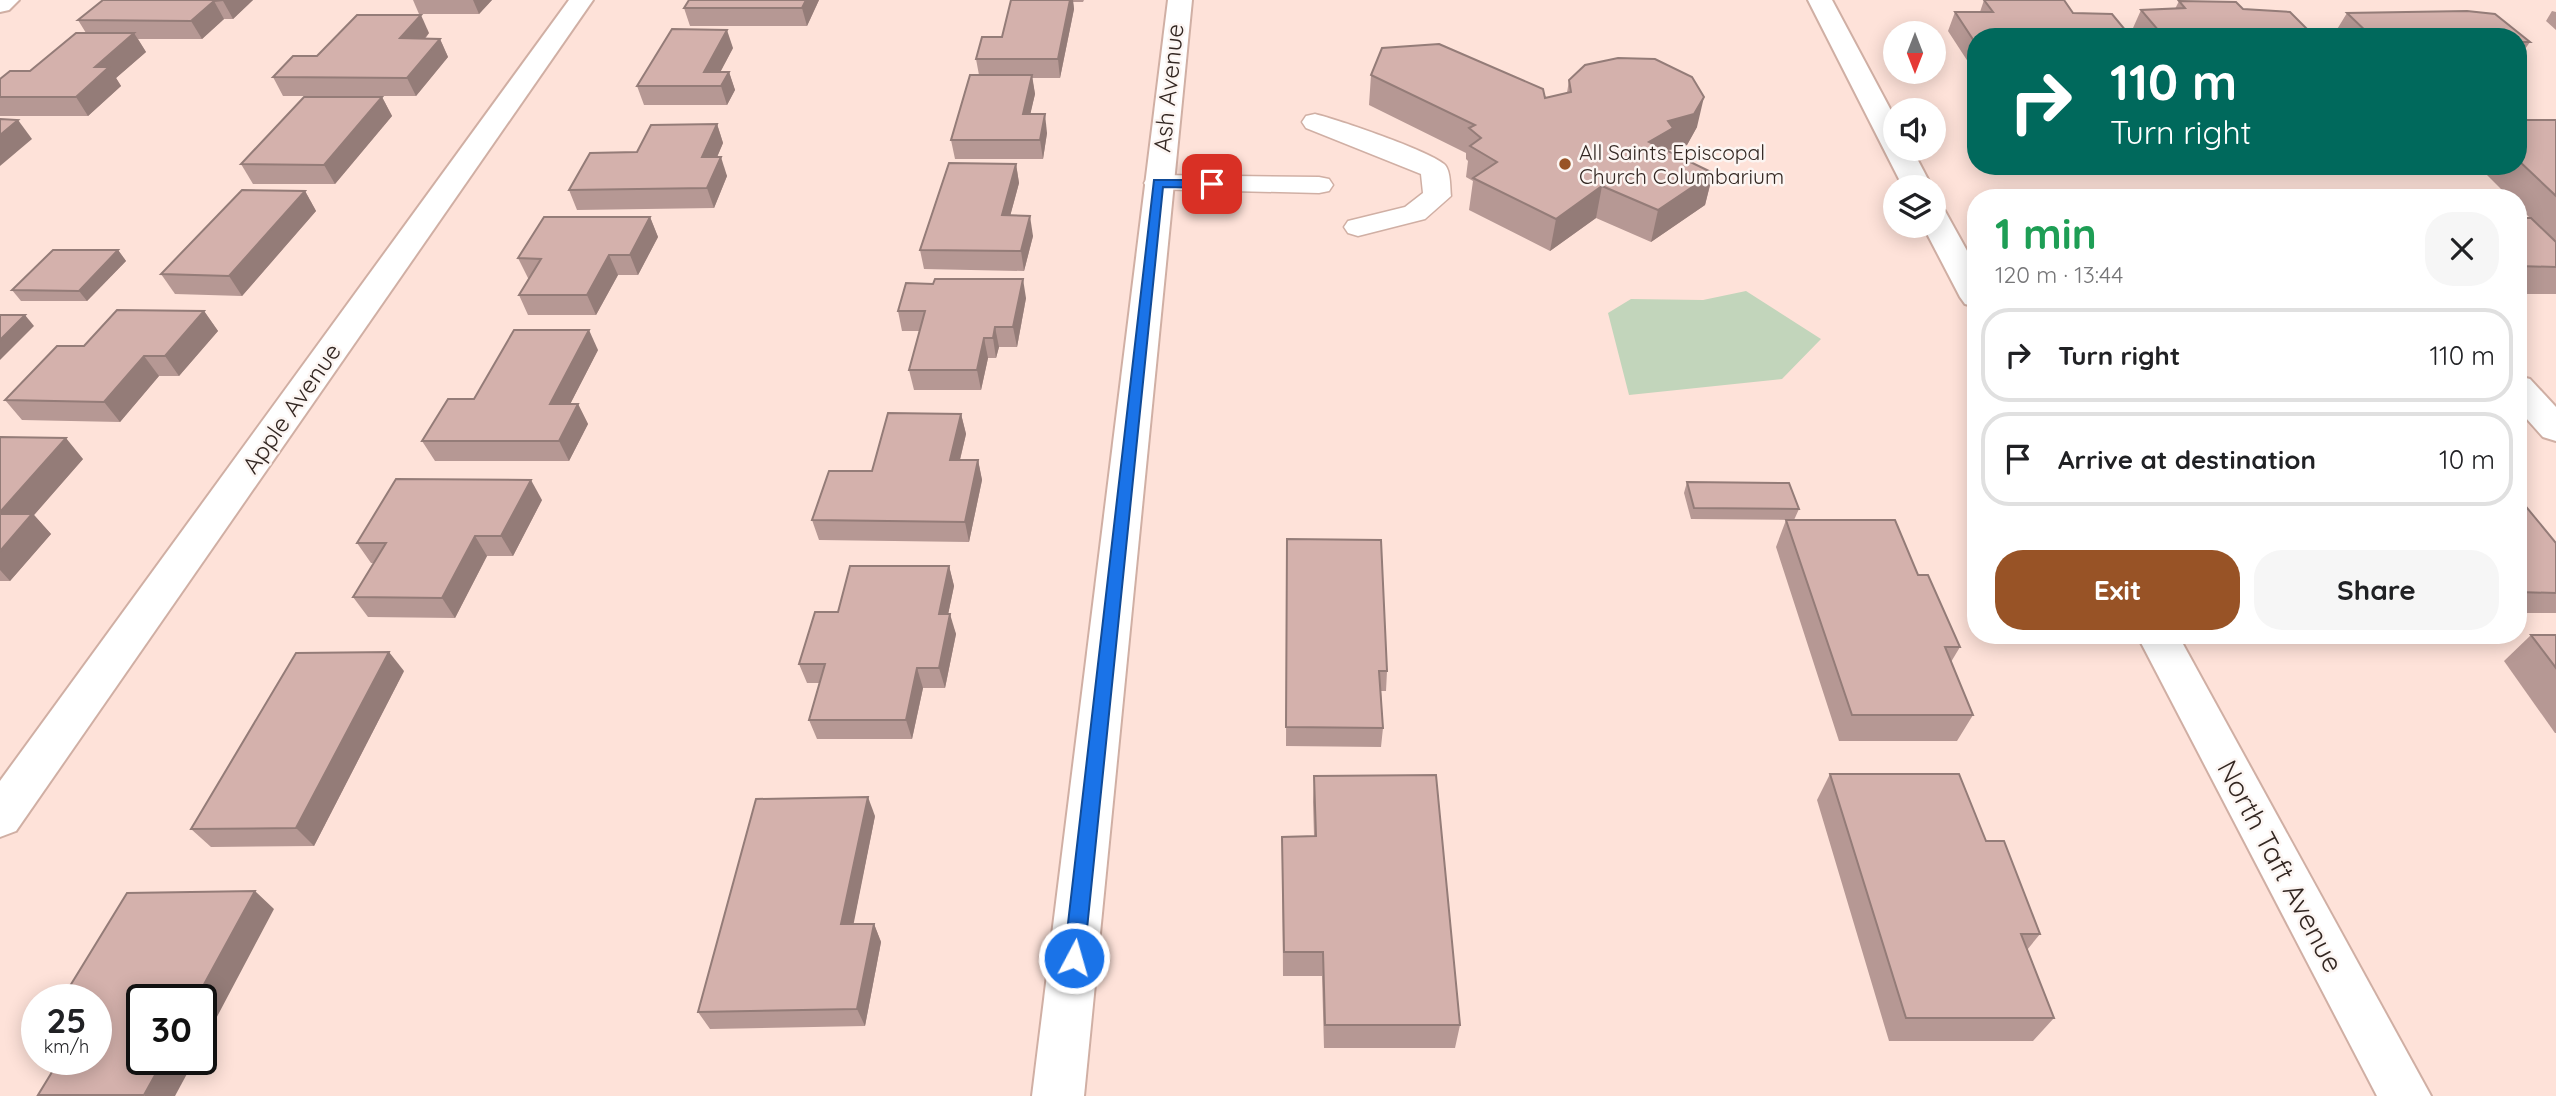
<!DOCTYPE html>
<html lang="en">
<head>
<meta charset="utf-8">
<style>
	:root { --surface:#fff; --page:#f6f6f6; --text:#202124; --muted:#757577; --line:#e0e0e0; --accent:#985326 }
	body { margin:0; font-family:Quicksand,sans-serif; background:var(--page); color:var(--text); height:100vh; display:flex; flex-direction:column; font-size:26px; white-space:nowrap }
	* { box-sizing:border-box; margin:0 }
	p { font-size:23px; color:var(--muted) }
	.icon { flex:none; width:38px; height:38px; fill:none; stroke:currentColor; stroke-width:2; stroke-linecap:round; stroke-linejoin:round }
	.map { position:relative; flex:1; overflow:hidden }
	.side { position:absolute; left:1967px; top:189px; width:560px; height:455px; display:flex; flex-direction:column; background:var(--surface); border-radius:28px; box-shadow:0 4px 18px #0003 }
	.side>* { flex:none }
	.guide { position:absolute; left:1967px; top:28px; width:560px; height:147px; border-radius:28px; box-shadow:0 4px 18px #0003; background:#00695c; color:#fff; overflow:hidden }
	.needle { width:46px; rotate:180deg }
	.fabs { position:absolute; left:1883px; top:21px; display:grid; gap:14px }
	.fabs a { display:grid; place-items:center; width:63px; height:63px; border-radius:50%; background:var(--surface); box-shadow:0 4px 18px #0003; font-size:35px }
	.speed { position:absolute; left:21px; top:984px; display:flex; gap:14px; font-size:35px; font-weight:700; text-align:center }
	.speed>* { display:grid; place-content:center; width:91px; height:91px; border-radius:50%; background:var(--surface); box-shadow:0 4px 18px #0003; line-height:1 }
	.speed small { font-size:18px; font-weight:400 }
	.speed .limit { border:4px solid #111; border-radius:10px; background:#fff; color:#111 }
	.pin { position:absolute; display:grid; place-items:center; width:60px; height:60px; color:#fff; margin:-30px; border-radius:14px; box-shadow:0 4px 10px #0006 }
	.me { position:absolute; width:77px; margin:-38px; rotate:6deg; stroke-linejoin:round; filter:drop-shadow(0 0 5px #0008) }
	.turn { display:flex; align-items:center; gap:24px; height:147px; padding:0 28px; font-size:32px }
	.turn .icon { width:91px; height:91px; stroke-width:2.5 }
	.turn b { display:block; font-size:49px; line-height:60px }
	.round { display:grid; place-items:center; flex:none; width:74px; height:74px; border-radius:28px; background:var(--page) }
	.head { display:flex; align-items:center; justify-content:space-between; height:119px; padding:0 28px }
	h1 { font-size:42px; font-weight:700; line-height:52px; color:#1e9e55 }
	.primary-button { display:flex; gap:14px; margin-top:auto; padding:14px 28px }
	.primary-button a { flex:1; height:80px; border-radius:28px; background:var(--accent); color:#fff; font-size:28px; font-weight:700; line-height:80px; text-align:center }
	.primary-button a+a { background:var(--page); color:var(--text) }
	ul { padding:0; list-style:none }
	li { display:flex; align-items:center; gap:21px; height:94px; margin:0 14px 10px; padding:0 14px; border:4px solid var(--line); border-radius:28px }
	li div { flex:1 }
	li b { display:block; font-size:26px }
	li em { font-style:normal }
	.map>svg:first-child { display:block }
	.green { fill:#c2d5bb }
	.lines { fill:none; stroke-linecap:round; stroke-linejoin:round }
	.service-casing { stroke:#d0afa4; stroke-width:3 }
	.minor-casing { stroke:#d0afa4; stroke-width:4 }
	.secondary-casing { stroke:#d0afa4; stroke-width:4 }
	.service { fill:#fff; fill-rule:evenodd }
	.minor { fill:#fff; fill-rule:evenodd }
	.secondary { fill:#fff; fill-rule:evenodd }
	.wall { fill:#b69894 }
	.shaded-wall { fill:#947c78 }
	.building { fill:#d4b1ac; stroke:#947c78; stroke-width:2 }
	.route { fill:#1a73e8; stroke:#114b97; stroke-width:2 }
	.poi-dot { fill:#985326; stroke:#fcf5f2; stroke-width:2.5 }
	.labels { text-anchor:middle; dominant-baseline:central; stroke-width:5; stroke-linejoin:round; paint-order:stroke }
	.far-poi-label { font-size:21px; fill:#332722; stroke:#fcf5f2; text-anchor:start }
	.street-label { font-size:24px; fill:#332722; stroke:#fcf5f2 }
	.near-street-label { font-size:28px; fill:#332722; stroke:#fcf5f2 }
</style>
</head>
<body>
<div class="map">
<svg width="2556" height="1096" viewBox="0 0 2556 1096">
	<rect width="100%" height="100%" fill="#fee2d9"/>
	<path class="green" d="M1746 291 1821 339 1782 379 1629 395 1608 313 1631 299 1703 300Z"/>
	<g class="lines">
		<g class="service-casing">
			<g id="service">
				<path d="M1315 114C1339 120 1427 150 1444 164 1451 170 1450 187 1451 196L1425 219 1358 236 1348 233 1344 227 1348 221 1405 207 1423 193 1421 174 1306 128 1302 122 1306 116Z"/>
				<path d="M1158 175 1319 177 1329 179 1333 185 1329 191 1319 193 1148 189 1144 183 1148 177Z"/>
			</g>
		</g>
		<g class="minor-casing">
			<g id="minor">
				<path d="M0 0H19L9 10 0 12Z"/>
				<path d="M569 0H593L16 831 0 837V781Z"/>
				<path d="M1168 0H1192L1084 1096H1032Z"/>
				<path d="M2518 376 2530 379 2556 407V441L2543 437 2518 409Z"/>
			</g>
		</g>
		<g class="secondary-casing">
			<g id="secondary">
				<path d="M1808 0H1832L1895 118V149H1912L1932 187H1903Z"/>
				<path d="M1934 208 1945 211 1976 267V307L1965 304 1960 297 1923 226H1934Z"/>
				<path d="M2137 635H2178L2431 1096H2377Z"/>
			</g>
		</g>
		<use href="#service" class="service"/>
		<use href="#minor" class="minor"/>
		<use href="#secondary" class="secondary"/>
	</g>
	<g class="wall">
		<path d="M103 0H253L233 19H224L202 39H138L146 52 116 78 121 86 88 116H0V79L30 71 86 33 78 20Z"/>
		<path d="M413 0H492L479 14H419Z"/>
		<path d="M689 0H819L807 26H690L684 8Z"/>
		<path d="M1011 0H1084L1083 2H1073L1074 9 1060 78H1032L1035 94 1030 114 1047 133 1043 159H955L951 140 979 75 976 59 1002 37Z"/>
		<path d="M1984 0H2064L1976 37V71H1974L1948 31 1955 12H1980Z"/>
		<path d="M2179 1 2243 9 2315 37H2140L2133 28 2141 10 2175 9Z"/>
		<path d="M2467 11 2495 14 2530 42 2518 59V37H2342L2336 31 2347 13Z"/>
		<path d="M2552 11 2556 12V30L2546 21Z"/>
		<path d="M429 33 425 39H440L448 57 416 96H283L273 77 317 56Z"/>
		<path d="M733 48 720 72H729L735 90 727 105H644L637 86Z"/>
		<path d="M1371 75 1545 98 1567 93 1569 80 1697 127 1687 145 1668 151 1713 173 1705 205 1651 242 1596 218 1550 251 1469 210 1473 181 1466 177 1468 161 1466 159V153L1369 105Z"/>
		<path d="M382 97 392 116 335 184H253L241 164Z"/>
		<path d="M2518 120H2556V294H2518V218H2530L2518 206V198H2510L2485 173H2475L2468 166H2518Z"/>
		<path d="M717 124 723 143 717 157 727 176 714 208 577 210 569 190 637 152Z"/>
		<path d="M1016 164 1019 183 1010 216 1033 236 1024 271 924 269 920 250Z"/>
		<path d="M305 191 316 211 242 296 175 294 161 274Z"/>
		<path d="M650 217 658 237 638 275H618L596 315H528L519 295 529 278H528L518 258Z"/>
		<path d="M118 250 126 261 87 301H21L12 290Z"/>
		<path d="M1026 298 1017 347H999L996 358H988L981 390H914L909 370 920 331H902L898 311Z"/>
		<path d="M204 311 218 331 179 376H159L120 422 22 420 5 400 84 346Z"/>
		<path d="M598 350 570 404H578L588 424 569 461H435L422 441 474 399Z"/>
		<path d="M961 414 966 434 960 460H978L982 480 969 542 819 540 812 520Z"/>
		<path d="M0 437 83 459 34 515 51 534 10 581H0Z"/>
		<path d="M1687 482 1799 509 1794 520 1691 519 1684 493Z"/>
		<path d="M2518 497 2556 543V613H2518Z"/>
		<path d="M542 500 513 556H487L455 618 368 617 353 597 374 563H371L357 543Z"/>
		<path d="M1786 520 1918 575 1960 647 1951 662 1973 715 1957 741H1839L1776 547Z"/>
		<path d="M1287 539 1387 671 1386 691H1381L1383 728 1381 747 1286 746Z"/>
		<path d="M949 566 954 586 948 614 956 634 945 688H923L912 739H817L809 720 820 683H807L799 664 838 612Z"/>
		<path d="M2531 635H2556V733H2555L2504 661Z"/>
		<path d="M404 671 314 846 211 847 191 829Z"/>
		<path d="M1830 774 1986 841 2040 934 2027 950 2054 1018 2033 1041H1889L1817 800Z"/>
		<path d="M1314 776 1460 1025 1455 1048H1324L1322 976H1283L1282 837 1314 836 1313 802Z"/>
		<path d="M875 816 853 924H874L881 942 865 1026 710 1029 698 1012Z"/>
	</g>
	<g class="shaded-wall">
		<path d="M223 0H253L233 19 223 1Z"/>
		<path d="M473 0H492L479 14Z"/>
		<path d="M806 0H819L807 26 802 8Z"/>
		<path d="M1070 0H1073L1074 9 1060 78 1058 59Z"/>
		<path d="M214 1 224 19 202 39 191 21Z"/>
		<path d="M421 15 429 33 409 57 400 38Z"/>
		<path d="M727 30 733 48 713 86 704 72Z"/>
		<path d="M134 33 146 52 116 78 121 86 88 116 76 97 95 67Z"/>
		<path d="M440 39 448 57 416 96 407 78Z"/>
		<path d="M729 72 735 90 727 105 721 86Z"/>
		<path d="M1032 75 1035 94 1026 133 1023 114Z"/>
		<path d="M382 97 392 116 335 184 324 165Z"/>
		<path d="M1704 97 1697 127 1687 145 1668 150 1666 159 1649 142 1668 121Z"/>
		<path d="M1045 114 1047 133 1043 159 1040 140Z"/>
		<path d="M18 120 32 139 0 166V135Z"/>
		<path d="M717 124 723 143 709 176 702 157Z"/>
		<path d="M721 157 727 176 714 208 707 188Z"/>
		<path d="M1016 164 1019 183 1005 235 1002 215Z"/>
		<path d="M1713 173 1705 205 1651 242 1658 210Z"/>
		<path d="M1602 186 1596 218 1550 251 1556 219Z"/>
		<path d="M305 191 316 211 242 296 229 276Z"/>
		<path d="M1030 216 1033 236 1024 271 1021 251Z"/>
		<path d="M650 217 658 237 638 275 630 255Z"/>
		<path d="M118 250 126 261 87 301 79 291Z"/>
		<path d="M609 255 618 275 596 315 587 295Z"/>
		<path d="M1023 279 1026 298 1017 347 1013 327Z"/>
		<path d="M204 311 218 331 179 376 165 356Z"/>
		<path d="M25 315 34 326 0 360V340Z"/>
		<path d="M995 327 999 347 996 358 993 338Z"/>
		<path d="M589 330 598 350 560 424 550 404Z"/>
		<path d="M984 338 988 358 981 390 977 370Z"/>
		<path d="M144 356 159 376 120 422 104 402Z"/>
		<path d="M578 404 588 424 569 461 559 441Z"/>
		<path d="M961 414 966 434 955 480 950 460Z"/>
		<path d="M66 438 83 459 34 515 51 534 10 581 0 570V512Z"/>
		<path d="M978 460 982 480 969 542 965 522Z"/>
		<path d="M531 480 542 500 513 556 501 536Z"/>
		<path d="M475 536 487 556 455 618 442 598Z"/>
		<path d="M949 566 954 586 944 634 939 614Z"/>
		<path d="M950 614 956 634 945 688 939 668Z"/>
		<path d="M389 652 404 671 314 846 296 828Z"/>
		<path d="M917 668 923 688 912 739 906 720Z"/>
		<path d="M868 797 875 816 850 942 841 924Z"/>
		<path d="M255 891 274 909 201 1047V999H196Z"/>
		<path d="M874 924 881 942 865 1026 857 1009Z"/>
		<path d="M164 1059H195L175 1096H145L144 1095Z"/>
	</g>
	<g class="building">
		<path d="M103 0H223L214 1 191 21 78 20Z"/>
		<path d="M689 0H806L802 8H684Z"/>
		<path d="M1011 0H1070L1058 59H976L982 37H1002Z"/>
		<path d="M1984 0H2064L2073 13 2112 14 2131 37H1976V44L1955 12H1993Z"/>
		<path d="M2179 1 2236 2 2243 9 2290 12 2315 37H2164L2141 10 2185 8Z"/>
		<path d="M2467 11 2495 14 2530 42H2518V37H2372L2347 13Z"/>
		<path d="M357 15H421L400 38 440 39 407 78 273 77 293 56H317Z"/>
		<path d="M672 29 727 30 704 72H729L721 86H637Z"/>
		<path d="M76 33H134L95 67H109L76 97H0V79L10 71H30Z"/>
		<path d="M1439 44 1543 89 1545 98 1571 92 1569 80 1585 65 1618 58 1655 59 1692 77 1704 97 1694 114 1668 121 1673 128 1649 142 1713 173 1658 210 1602 186 1556 219 1473 178 1497 162 1470 146 1481 138 1469 128 1475 125 1371 75 1382 48Z"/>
		<path d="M970 75H1032L1023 114H1045L1040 140H951Z"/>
		<path d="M304 97H382L324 165 241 164Z"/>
		<path d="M0 119 18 120 0 135Z"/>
		<path d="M2518 120H2556V196L2518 160Z"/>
		<path d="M717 124 702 157H721L707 188 569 190 590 153 637 152 651 125Z"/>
		<path d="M949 163 1016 164 1002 215 1030 216 1021 251 920 250Z"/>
		<path d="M242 190 305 191 229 276 161 274Z"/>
		<path d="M544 217H650L630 255H609L587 295H519L541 259 518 258Z"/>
		<path d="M2518 218H2531L2556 242V267L2518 266Z"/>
		<path d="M53 250H118L79 291 12 290Z"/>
		<path d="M935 279H1023L1013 327H995L993 338H984L977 370H909L925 311H898L906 283 933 284Z"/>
		<path d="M117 310 204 311 165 356H144L104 402 5 400 57 346H84Z"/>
		<path d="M0 315H25L0 340Z"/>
		<path d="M514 330H589L550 404H578L559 441H422L448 399H474Z"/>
		<path d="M888 413 961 414 950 460H978L965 522 812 520 829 471H872Z"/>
		<path d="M0 437 66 438 0 512Z"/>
		<path d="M396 479 531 480 501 536H475L442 598 353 597 386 543H357Z"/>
		<path d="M1687 482 1789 483 1799 509 1694 508Z"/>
		<path d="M2518 497 2556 543V593L2518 592Z"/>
		<path d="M0 514H32L0 551Z"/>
		<path d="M1786 520H1895L1918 575H1928L1960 647H1945L1973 715H1852Z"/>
		<path d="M1287 539 1381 540 1387 671H1379L1383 728 1286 727Z"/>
		<path d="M850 566H949L939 614H950L939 668H917L906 720H809L825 664H799L815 612H838Z"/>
		<path d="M2531 635H2556V668Z"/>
		<path d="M389 652 296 828 191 829 296 653Z"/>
		<path d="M1830 774H1959L1986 841H2004L2040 934H2021L2054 1018H1906Z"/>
		<path d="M1436 775 1460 1025H1325L1323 952H1284L1282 837 1316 836 1314 776Z"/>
		<path d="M868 797 841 924H874L857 1009 698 1012 756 799Z"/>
		<path d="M255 891 196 999H142V1059H164L144 1095H38L60 1059H96V999H62L127 893Z"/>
	</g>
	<path class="route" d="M1154 180H1212L1218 184 1212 188 1163 187 1084 958 1081 964 1074 967 1066 964 1064 958Z"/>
	<circle class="poi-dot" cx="1565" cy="164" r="7"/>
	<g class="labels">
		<g class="far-poi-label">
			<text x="1579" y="152">All Saints Episcopal<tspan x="1579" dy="24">Church Columbarium</tspan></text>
		</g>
		<g class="street-label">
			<text transform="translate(1168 88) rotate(-84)">Ash Avenue</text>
			<text transform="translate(291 408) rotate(-55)">Apple Avenue</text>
		</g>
		<g class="near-street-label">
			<text transform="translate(2281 866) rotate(62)">North Taft Avenue</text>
		</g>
	</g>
</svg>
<div class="fabs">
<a><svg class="needle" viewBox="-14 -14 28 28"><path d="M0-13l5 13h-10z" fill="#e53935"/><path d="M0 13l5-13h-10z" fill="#757577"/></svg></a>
<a><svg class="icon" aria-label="sound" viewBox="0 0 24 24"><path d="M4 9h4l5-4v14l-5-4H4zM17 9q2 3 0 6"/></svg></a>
<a><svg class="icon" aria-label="layers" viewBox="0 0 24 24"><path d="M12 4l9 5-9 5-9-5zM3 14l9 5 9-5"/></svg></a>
</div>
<div class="speed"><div>25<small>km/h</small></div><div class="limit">30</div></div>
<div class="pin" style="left:1212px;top:184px;background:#d93025"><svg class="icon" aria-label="arrive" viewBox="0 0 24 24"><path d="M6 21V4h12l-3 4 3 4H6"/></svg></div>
<svg class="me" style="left:1074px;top:958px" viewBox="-20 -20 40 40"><circle r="17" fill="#1a73e8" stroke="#fff" stroke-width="3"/><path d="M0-11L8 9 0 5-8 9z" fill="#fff"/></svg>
<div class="guide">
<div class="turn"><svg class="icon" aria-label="right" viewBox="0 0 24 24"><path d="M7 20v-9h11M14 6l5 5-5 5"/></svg><div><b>110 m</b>Turn right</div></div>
</div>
<section class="side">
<div class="head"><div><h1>1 min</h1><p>120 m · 13:44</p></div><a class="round"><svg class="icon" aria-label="close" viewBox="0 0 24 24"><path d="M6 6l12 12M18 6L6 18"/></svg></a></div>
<ul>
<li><svg class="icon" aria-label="right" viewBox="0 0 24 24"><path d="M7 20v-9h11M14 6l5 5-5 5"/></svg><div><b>Turn right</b></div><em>110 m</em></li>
<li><svg class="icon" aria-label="arrive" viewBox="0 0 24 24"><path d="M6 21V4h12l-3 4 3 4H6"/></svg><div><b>Arrive at destination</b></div><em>10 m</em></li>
</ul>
<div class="primary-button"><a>Exit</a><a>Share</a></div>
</section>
</div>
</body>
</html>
